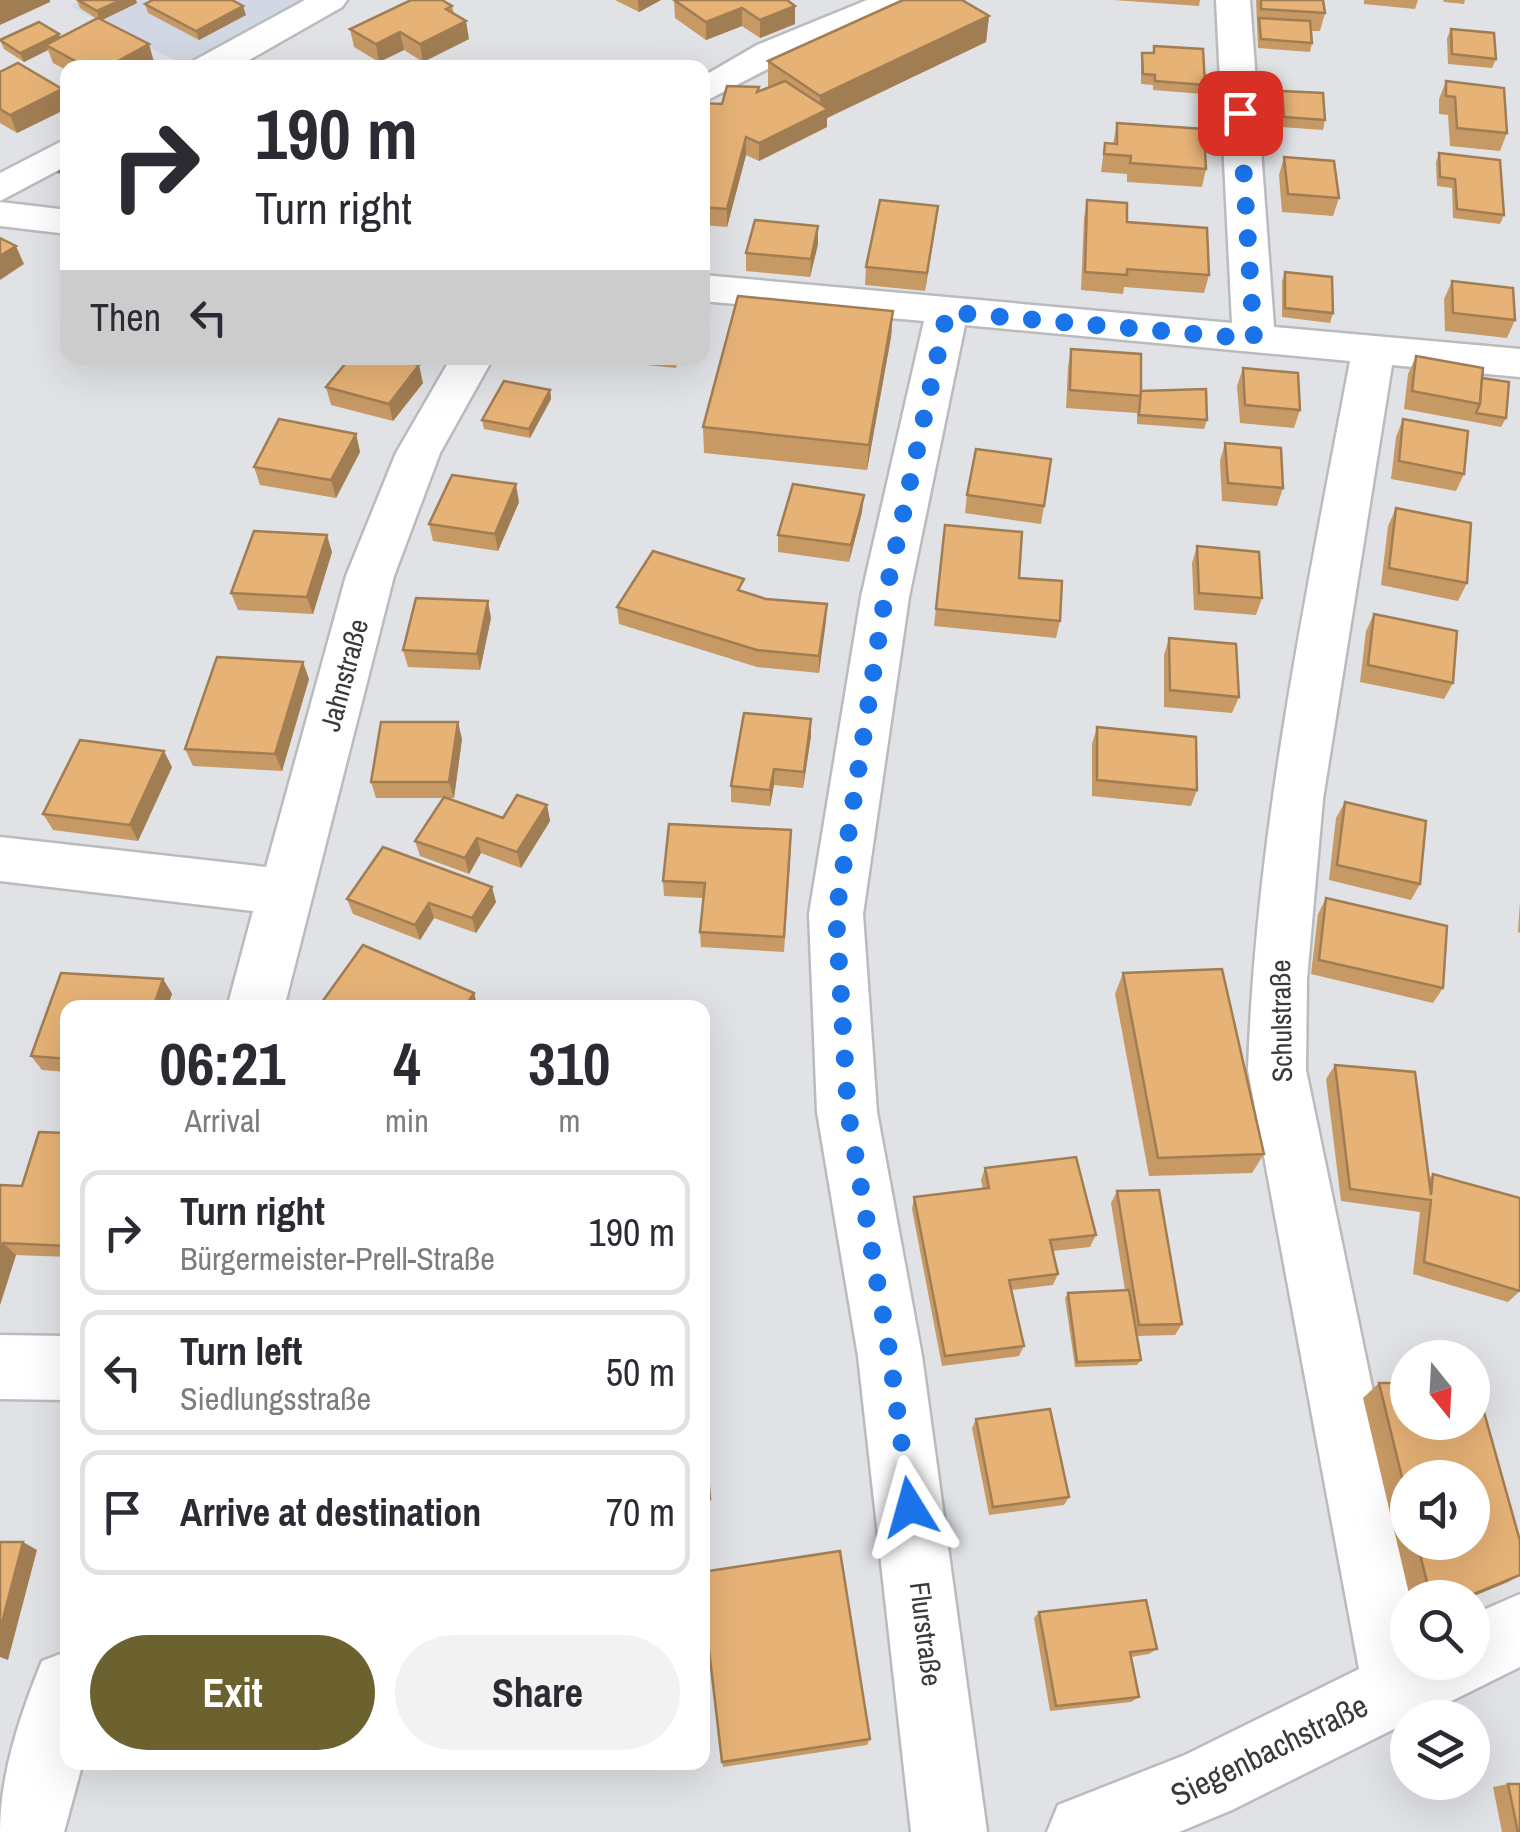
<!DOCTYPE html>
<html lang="en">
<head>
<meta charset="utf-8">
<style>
	:root { --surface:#fff; --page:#f2f2f3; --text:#2b2b33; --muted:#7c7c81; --line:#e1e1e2; --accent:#6c622f }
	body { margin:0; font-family:"Archivo Narrow",sans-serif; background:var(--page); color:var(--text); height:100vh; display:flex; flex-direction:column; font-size:38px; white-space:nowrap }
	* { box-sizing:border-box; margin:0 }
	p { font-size:32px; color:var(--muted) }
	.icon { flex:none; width:55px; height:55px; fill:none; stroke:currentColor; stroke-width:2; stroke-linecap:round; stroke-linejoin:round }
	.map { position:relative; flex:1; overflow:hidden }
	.drawer { position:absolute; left:60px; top:1000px; width:650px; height:770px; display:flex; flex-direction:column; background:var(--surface); border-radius:20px; box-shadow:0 10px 40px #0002 }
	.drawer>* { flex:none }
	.banner { position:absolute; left:60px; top:60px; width:650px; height:305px; border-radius:20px; box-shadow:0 10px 40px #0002; background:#fff; color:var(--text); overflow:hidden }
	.needle { width:65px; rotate:162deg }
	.buttons { position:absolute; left:1390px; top:1340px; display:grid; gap:20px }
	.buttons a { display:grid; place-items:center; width:100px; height:100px; border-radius:50%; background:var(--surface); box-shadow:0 10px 40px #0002; font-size:50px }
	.pin { position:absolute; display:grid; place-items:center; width:85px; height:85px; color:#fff; margin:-42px; border-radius:20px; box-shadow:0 5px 15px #0006 }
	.me { position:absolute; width:110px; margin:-55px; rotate:352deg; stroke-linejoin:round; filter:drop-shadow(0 0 8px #0008) }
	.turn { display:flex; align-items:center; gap:35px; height:210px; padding:0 30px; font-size:45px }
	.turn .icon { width:130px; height:130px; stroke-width:2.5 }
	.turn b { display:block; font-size:70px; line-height:85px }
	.then { display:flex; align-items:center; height:95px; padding:0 30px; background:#0003; gap:20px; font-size:38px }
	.eta { display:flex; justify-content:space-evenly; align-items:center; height:170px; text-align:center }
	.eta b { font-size:60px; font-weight:800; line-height:70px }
	.primary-button { display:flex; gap:20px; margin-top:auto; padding:20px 30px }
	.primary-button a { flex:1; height:115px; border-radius:60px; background:var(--accent); color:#fff; font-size:40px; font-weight:800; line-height:115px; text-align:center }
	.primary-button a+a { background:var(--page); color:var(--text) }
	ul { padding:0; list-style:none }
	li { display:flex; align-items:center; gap:30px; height:125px; margin:0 20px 15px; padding:0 10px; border:5px solid var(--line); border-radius:20px }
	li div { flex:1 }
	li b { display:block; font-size:38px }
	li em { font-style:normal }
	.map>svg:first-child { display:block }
	.built { fill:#d2d8e3 }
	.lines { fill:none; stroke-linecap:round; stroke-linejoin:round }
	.street-casing { stroke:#b9bbbf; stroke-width:5 }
	.street { fill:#fff; fill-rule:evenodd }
	.wall { fill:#c69965; fill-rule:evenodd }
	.shaded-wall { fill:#a17d53 }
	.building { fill:#e6b276; stroke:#a17d53; stroke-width:2.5 }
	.route { stroke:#1a73e8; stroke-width:18; stroke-dasharray:0 32.4 }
	.labels { text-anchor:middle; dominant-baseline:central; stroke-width:10; stroke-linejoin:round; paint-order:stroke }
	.street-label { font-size:28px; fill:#393a3b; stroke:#fff }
	.near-street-label { font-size:32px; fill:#393a3b; stroke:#fff }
</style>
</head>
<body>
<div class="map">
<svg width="1520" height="1832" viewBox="0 0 1520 1832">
	<rect width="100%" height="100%" fill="#e0e2e6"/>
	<path class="built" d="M82 0H307L183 65 70 6Z"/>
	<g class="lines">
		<g class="street-casing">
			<g id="street">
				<path d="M305 0H347L342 7 235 68H190L195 60Z"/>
				<path d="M867 0H914L909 7 783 61 702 103V77L757 45Z"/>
				<path d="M1216 0H1250L1274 327 1520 349V377L1392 365 1323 799 1307 979 1306 1070 1416 1598H1408V1662H1472V1615L1520 1594V1667L1417 1718H1408V1722L1232 1810 1179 1832H1047L1058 1805 1185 1755 1359 1669 1248 1070C1256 830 1306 597 1350 361L965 325 909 597 863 914 877 1112 922 1356 987 1832H911L858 1356 817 1112 809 914 861 597 924 321 702 301V275L1232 323Z"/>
				<path d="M68 138V165L0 201V173Z"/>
				<path d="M0 202 68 210V234L0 226Z"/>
				<path d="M451 358H493L440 453 394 576 284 1008H227L253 911 0 881V837L266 867 346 576 396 453Z"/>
				<path d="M0 1335 68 1336V1400L0 1399Z"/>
				<path d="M68 1651V1762H83L64 1832H0C0 1774 20 1715 42 1661Z"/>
			</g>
		</g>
		<use href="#street" class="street"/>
	</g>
	<g class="wall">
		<path d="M77 0 137 3 102 20 154 62 145 68H68V71L53 63 48 50 24 62 4 49 0 40 60 37 97 19 80 8Z"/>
		<path d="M615 0H661L639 12Z"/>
		<path d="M674 0H787L795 24 760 38 742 26 706 40 675 18Z"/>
		<path d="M1113 0H1200L1199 6Z"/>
		<path d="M1256 0H1323L1325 13 1320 31H1311L1312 43 1310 52 1258 48Z"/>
		<path d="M1364 0H1418L1415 9 1364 4Z"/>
		<path d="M1443 0H1465L1464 4 1444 2Z"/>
		<path d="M145 4 246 15 199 40 148 13Z"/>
		<path d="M452 6 454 14 469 39 423 62 404 50 379 62 354 47 350 29Z"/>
		<path d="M989 16 986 42 827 118V127L759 161 746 155 727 227 702 225V103L722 104 768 88V61Z"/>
		<path d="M1451 29 1496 59 1492 68 1448 64 1447 38Z"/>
		<path d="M1154 46 1205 85 1203 94 1153 90V85L1141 84V62L1142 53H1153Z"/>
		<path d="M0 72 62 89 68 102V108L17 133 0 123Z"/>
		<path d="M1446 81 1507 133 1500 151 1450 146 1448 115 1439 114V99Z"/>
		<path d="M1282 91 1325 120 1323 130 1281 127 1279 100Z"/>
		<path d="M1117 123 1206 169 1202 187 1127 182V174L1101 172 1105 143 1113 144Z"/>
		<path d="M1439 153 1504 215 1500 224 1453 218 1452 188 1437 186 1436 162Z"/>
		<path d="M1284 157 1339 198 1333 216 1282 212 1279 175Z"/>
		<path d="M68 164V191L66 190 59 172Z"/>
		<path d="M1087 200 1127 222 1209 275 1204 293 1124 287 1123 294 1081 290 1084 218Z"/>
		<path d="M938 206 925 291 865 285 866 267Z"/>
		<path d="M818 244 810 277 746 271V253Z"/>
		<path d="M1285 272 1333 313 1330 323 1282 317V281Z"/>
		<path d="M1452 281 1515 320 1507 338 1445 331 1444 299Z"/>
		<path d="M893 311 891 337 867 470 704 453 703 427Z"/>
		<path d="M1071 349 1141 391 1207 420 1204 429 1137 424V413L1066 408 1068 367Z"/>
		<path d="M1416 356 1482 378 1506 418 1501 427 1404 409 1408 374Z"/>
		<path d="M578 358H679L676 368Z"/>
		<path d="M1243 368 1300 410 1294 428 1240 423 1237 386Z"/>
		<path d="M423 383 393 421 331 405 326 387Z"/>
		<path d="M550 390 551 399 530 438 484 429 482 420Z"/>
		<path d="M1403 419 1464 474 1456 491 1391 479 1396 437Z"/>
		<path d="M356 434 360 452 336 498 260 485 254 467Z"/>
		<path d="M1225 443 1283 488 1277 506 1222 501 1220 461Z"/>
		<path d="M967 495 1044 506 1041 524 965 513Z"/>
		<path d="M519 502 498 551 433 541 429 524Z"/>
		<path d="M1396 508 1467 583 1458 601 1381 585 1388 526Z"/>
		<path d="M862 512 849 562 778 552V535Z"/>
		<path d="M945 525 1060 621 1056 638 934 626Z"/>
		<path d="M1197 546 1262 598 1256 615 1194 610 1192 563Z"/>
		<path d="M332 552 313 614 238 610 231 593Z"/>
		<path d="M744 592 766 599 827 604 819 673 757 667 619 624 617 607Z"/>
		<path d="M1374 614 1453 683 1444 699 1360 682 1366 631Z"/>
		<path d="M491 618 480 670 408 667 403 650Z"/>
		<path d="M1169 638 1239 697 1232 713 1164 707V655Z"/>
		<path d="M309 679 282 771 193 766 185 749Z"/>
		<path d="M1097 727 1197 790 1191 806 1092 796V744Z"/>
		<path d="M811 736 803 788 774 785 770 806 731 802V786Z"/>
		<path d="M462 739 454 798H447L503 818 547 805 550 821 521 868 481 853 469 874 420 856 415 841 444 798H376L371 782Z"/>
		<path d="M172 767 138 841 53 830 43 814Z"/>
		<path d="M1345 802 1420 884 1411 900 1329 880 1336 818Z"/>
		<path d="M791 846 784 952 701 947 700 932 703 898 664 896 663 881Z"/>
		<path d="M1326 898 1443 988 1433 1003 1311 974 1318 914Z"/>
		<path d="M347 899 496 902 476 933 434 918 420 940 353 914Z"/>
		<path d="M1520 901V933L1518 932Z"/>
		<path d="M61 973 163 979 172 994 167 1008H68V1072L42 1070 31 1056Z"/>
		<path d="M1123 973 1264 1154 1252 1173 1149 1176 1115 994Z"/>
		<path d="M1335 1065 1428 1179 1433 1174 1520 1291 1508 1302 1413 1274 1420 1212 1341 1201 1326 1079Z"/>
		<path d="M68 1133V1257L16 1255 0 1305V1185L22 1186Z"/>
		<path d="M985 1168 1096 1235 1090 1247 1053 1251 1058 1274 1053 1285 1012 1290 1024 1346 1019 1356 942 1366 912 1209 914 1197 983 1189 981 1180Z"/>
		<path d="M1117 1191 1182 1324 1175 1335 1137 1336 1141 1360 1137 1365 1075 1367 1065 1298 1068 1293 1125 1290 1111 1203Z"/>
		<path d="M1379 1383 1520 1541V1576L1469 1598H1410L1363 1398ZM1408 1478 1472 1542H1408Z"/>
		<path d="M702 1399 710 1507 702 1508Z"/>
		<path d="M976 1419 1069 1497 1064 1505 989 1515 972 1428Z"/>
		<path d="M702 1589 870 1739 867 1745 723 1767Z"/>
		<path d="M1039 1612 1157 1649 1149 1654 1131 1657 1139 1697 1131 1702 1050 1711 1034 1618Z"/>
		<path d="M1508 1784 1520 1832H1502L1493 1787Z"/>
	</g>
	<g class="shaded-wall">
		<path d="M0 0H50V2L0 25Z"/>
		<path d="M121 0H136L137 3 100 21 97 11Z"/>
		<path d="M638 0H661L639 12Z"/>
		<path d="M243 6 246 15 199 40 196 31Z"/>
		<path d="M795 6V24L760 38V20Z"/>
		<path d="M742 8V26L706 40V22Z"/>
		<path d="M989 16 986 42 827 118V127L759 161V143L820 113V96Z"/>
		<path d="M466 21 469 39 423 62 420 44Z"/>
		<path d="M400 32 404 50 379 62 376 44Z"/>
		<path d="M59 34 62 43 46 45 48 50 24 62 20 53Z"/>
		<path d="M149 44 154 62 145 68H105Z"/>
		<path d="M62 89 68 102V108L17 133 10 115Z"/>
		<path d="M746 137V155L727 227V209Z"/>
		<path d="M938 206 936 224 925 291 927 273Z"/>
		<path d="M818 226V244L810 277 811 259Z"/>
		<path d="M16 246 24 264 0 280V256Z"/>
		<path d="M893 311 891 337 867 470 869 445Z"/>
		<path d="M419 365 423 383 393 421 389 404Z"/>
		<path d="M550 390 551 399 530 438 529 429Z"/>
		<path d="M356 434 360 452 336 498 331 480Z"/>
		<path d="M516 484 519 502 498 551 495 534Z"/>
		<path d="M864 495 862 512 849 562 851 545Z"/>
		<path d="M327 535 332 552 313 614 307 597Z"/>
		<path d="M488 601 491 618 480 670 477 654Z"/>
		<path d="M827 604 826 621 819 673V656Z"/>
		<path d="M303 662 309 679 282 771 275 754Z"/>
		<path d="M811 719V736L803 788 804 772Z"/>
		<path d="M458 722 462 739 454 798 449 782Z"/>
		<path d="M164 751 172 767 138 841 130 825Z"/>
		<path d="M774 769V785L770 806V790Z"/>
		<path d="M547 805 550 821 521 868 517 852Z"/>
		<path d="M477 838 481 853 469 874 465 858Z"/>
		<path d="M492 887 496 902 476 933 472 918Z"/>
		<path d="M429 903 434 918 420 940 415 925Z"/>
		<path d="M163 979 172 994 167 1008H153Z"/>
		<path d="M474 993 478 1008H464Z"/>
		<path d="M3 1243 16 1255 0 1305V1253Z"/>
		<path d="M23 1542 37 1550 8 1660 0 1657V1630Z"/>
		<path d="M1520 1575 1508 1582 1469 1598H1464Z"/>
	</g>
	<g class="building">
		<path d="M78 0H121L97 11Z"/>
		<path d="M153 0H232L243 6 196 31 145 4Z"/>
		<path d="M411 0H442L452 6 446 9 466 21 420 44 400 32 376 44 350 29Z"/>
		<path d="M674 0H787L795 6 760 20 742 8 706 22Z"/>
		<path d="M903 0H962L989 16 820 96 768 61Z"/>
		<path d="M1261 0H1323L1325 13 1261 9Z"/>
		<path d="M98 18 149 44 105 68H88L46 45Z"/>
		<path d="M1259 18 1310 21 1312 43 1261 39Z"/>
		<path d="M39 22 59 34 20 53 0 40Z"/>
		<path d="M1451 29 1494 33 1496 59 1452 54Z"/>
		<path d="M1154 46 1203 49 1205 85 1155 81V75L1143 74 1142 53H1154Z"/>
		<path d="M18 63 62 89 10 115 0 109V72Z"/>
		<path d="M785 81 828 109 759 143 746 137 727 209 702 207V103L722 104 727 86 759 87 757 92Z"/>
		<path d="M1446 81 1504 88 1507 133 1457 128 1455 97 1446 96Z"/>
		<path d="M1282 91 1323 93 1325 120 1284 117Z"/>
		<path d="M1117 123 1204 129 1206 169 1130 163 1131 156 1104 154 1105 143 1117 144Z"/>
		<path d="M1439 153 1500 160 1504 215 1457 209 1455 179 1440 177Z"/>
		<path d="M1284 157 1334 161 1339 198 1288 194Z"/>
		<path d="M68 164V174L59 172Z"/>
		<path d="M880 200 938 206 927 273 866 267Z"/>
		<path d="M1087 200 1127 203V222L1207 228 1209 275 1127 269V275L1085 272Z"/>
		<path d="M755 220 818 226 811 259 746 253Z"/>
		<path d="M0 238 16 246 0 256Z"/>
		<path d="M1285 272 1332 277 1333 313 1285 308Z"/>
		<path d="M1452 281 1513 288 1515 320 1453 313Z"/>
		<path d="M738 296 893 311 869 445 703 427Z"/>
		<path d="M1071 349 1141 354V396L1070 390Z"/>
		<path d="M1416 356 1483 368 1480 404 1412 391Z"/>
		<path d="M350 358H391L419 365 389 404 326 387Z"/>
		<path d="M1243 368 1298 373 1300 410 1245 405Z"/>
		<path d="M1482 378 1509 382 1506 418 1476 413 1480 404Z"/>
		<path d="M504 381 550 390 529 429 482 420Z"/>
		<path d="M1206 389 1207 420 1139 415 1141 391Z"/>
		<path d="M279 419 356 434 331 480 254 467Z"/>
		<path d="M1403 419 1468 431 1464 474 1399 461Z"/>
		<path d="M1225 443 1281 448 1283 488 1228 483Z"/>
		<path d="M976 449 1051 459 1044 506 967 495Z"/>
		<path d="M452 475 516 484 495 534 429 524Z"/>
		<path d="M793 484 864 495 851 545 778 535Z"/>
		<path d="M1396 508 1471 523 1467 583 1389 568Z"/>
		<path d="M945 525 1022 532 1019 578 1062 581 1060 621 936 609Z"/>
		<path d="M254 531 327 535 307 597 231 593Z"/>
		<path d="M1197 546 1259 552 1262 598 1199 593Z"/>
		<path d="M653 551 744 579 738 590 766 599 827 604 819 656 757 650 617 607Z"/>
		<path d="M416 598 488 601 477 654 403 650Z"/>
		<path d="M1374 614 1457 631 1453 683 1368 665Z"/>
		<path d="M1169 638 1236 644 1239 697 1170 690Z"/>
		<path d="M217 657 303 662 275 754 185 749Z"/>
		<path d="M744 713 811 719 804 772 774 769 770 790 731 786Z"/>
		<path d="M381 722H458L449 782H371Z"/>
		<path d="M1097 727 1196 737 1197 790 1097 780Z"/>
		<path d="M80 740 164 751 130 825 43 814Z"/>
		<path d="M517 795 547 805 517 852 477 838 465 858 415 841 444 797 503 818Z"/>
		<path d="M1345 802 1426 821 1420 884 1337 865Z"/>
		<path d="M669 824 791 830 784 937 700 932 705 883 663 881Z"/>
		<path d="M383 847 492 887 472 918 429 903 415 925 347 899Z"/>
		<path d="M1326 898 1447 926 1443 988 1319 960Z"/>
		<path d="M363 945 474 993 464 1008H335L322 1002Z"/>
		<path d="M1222 969 1264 1154 1158 1158 1123 973Z"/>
		<path d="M61 973 163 979 153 1008H68V1059L31 1056Z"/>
		<path d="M1335 1065 1415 1072 1431 1195 1433 1174 1520 1198V1291L1424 1262 1431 1200 1350 1189Z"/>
		<path d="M39 1132 68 1133V1246L3 1243 0 1253V1185L22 1186Z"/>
		<path d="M1076 1157 1096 1235 1050 1240 1058 1274 1009 1280 1024 1346 945 1356 914 1197 989 1188 985 1168Z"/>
		<path d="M1159 1190 1182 1324 1139 1325 1117 1191Z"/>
		<path d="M1129 1290 1141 1360 1077 1362 1068 1293Z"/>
		<path d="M1472 1380H1475L1520 1541V1575L1464 1598H1431L1417 1542H1472V1478H1408V1502L1379 1383H1408V1422H1472Z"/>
		<path d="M702 1403 710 1499H702Z"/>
		<path d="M1050 1409 1069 1497 993 1507 976 1419Z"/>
		<path d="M0 1542H23L0 1630Z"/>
		<path d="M840 1551 870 1739 722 1762 702 1589V1572Z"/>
		<path d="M1146 1600 1157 1649 1130 1652 1139 1697 1056 1706 1039 1612Z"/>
		<path d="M1508 1784H1520V1832H1518Z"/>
	</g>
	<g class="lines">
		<path class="route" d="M910 1507 890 1356 848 1112 836 914 885 597 947 312 1254 339 1240 113"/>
	</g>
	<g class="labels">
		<g class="street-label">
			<text transform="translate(344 675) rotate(-75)">Jahnstraße</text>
			<text transform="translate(1281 1021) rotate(-91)">Schulstraße</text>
			<text transform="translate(926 1634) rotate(83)">Flurstraße</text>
		</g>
		<g class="near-street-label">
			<text transform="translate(1269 1750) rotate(-26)">Siegenbachstraße</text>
		</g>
	</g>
</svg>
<div class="buttons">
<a><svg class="needle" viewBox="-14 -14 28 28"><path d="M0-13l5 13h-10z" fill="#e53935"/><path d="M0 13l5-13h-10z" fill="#7c7c81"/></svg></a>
<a><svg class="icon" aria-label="sound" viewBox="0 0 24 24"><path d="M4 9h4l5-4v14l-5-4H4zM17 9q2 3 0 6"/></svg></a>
<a><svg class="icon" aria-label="search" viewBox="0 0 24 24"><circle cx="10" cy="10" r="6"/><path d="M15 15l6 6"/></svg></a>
<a><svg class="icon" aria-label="layers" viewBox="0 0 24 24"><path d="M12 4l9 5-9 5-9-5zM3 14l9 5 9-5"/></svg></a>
</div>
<div class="pin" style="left:1240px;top:113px;background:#d93025"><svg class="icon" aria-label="arrive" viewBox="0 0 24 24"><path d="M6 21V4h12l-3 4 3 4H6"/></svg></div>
<svg class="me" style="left:910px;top:1507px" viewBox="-20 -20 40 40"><path d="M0-17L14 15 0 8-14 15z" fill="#1a73e8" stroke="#fff" stroke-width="4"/></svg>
<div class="banner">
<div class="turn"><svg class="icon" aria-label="right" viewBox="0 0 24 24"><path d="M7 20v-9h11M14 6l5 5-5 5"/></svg><div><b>190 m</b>Turn right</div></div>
<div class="then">Then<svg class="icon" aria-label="left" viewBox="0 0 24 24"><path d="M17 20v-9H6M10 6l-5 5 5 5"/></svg></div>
</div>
<section class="drawer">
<div class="eta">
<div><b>06:21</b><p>Arrival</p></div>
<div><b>4</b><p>min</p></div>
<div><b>310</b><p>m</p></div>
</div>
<ul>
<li><svg class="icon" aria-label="right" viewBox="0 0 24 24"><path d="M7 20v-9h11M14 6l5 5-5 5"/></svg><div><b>Turn right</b><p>Bürgermeister-Prell-Straße</p></div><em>190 m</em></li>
<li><svg class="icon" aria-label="left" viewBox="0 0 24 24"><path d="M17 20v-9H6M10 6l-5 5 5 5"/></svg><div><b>Turn left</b><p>Siedlungsstraße</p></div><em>50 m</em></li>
<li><svg class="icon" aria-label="arrive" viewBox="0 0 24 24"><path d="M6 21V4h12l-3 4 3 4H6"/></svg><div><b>Arrive at destination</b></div><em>70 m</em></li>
</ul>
<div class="primary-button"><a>Exit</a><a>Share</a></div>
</section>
</div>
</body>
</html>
